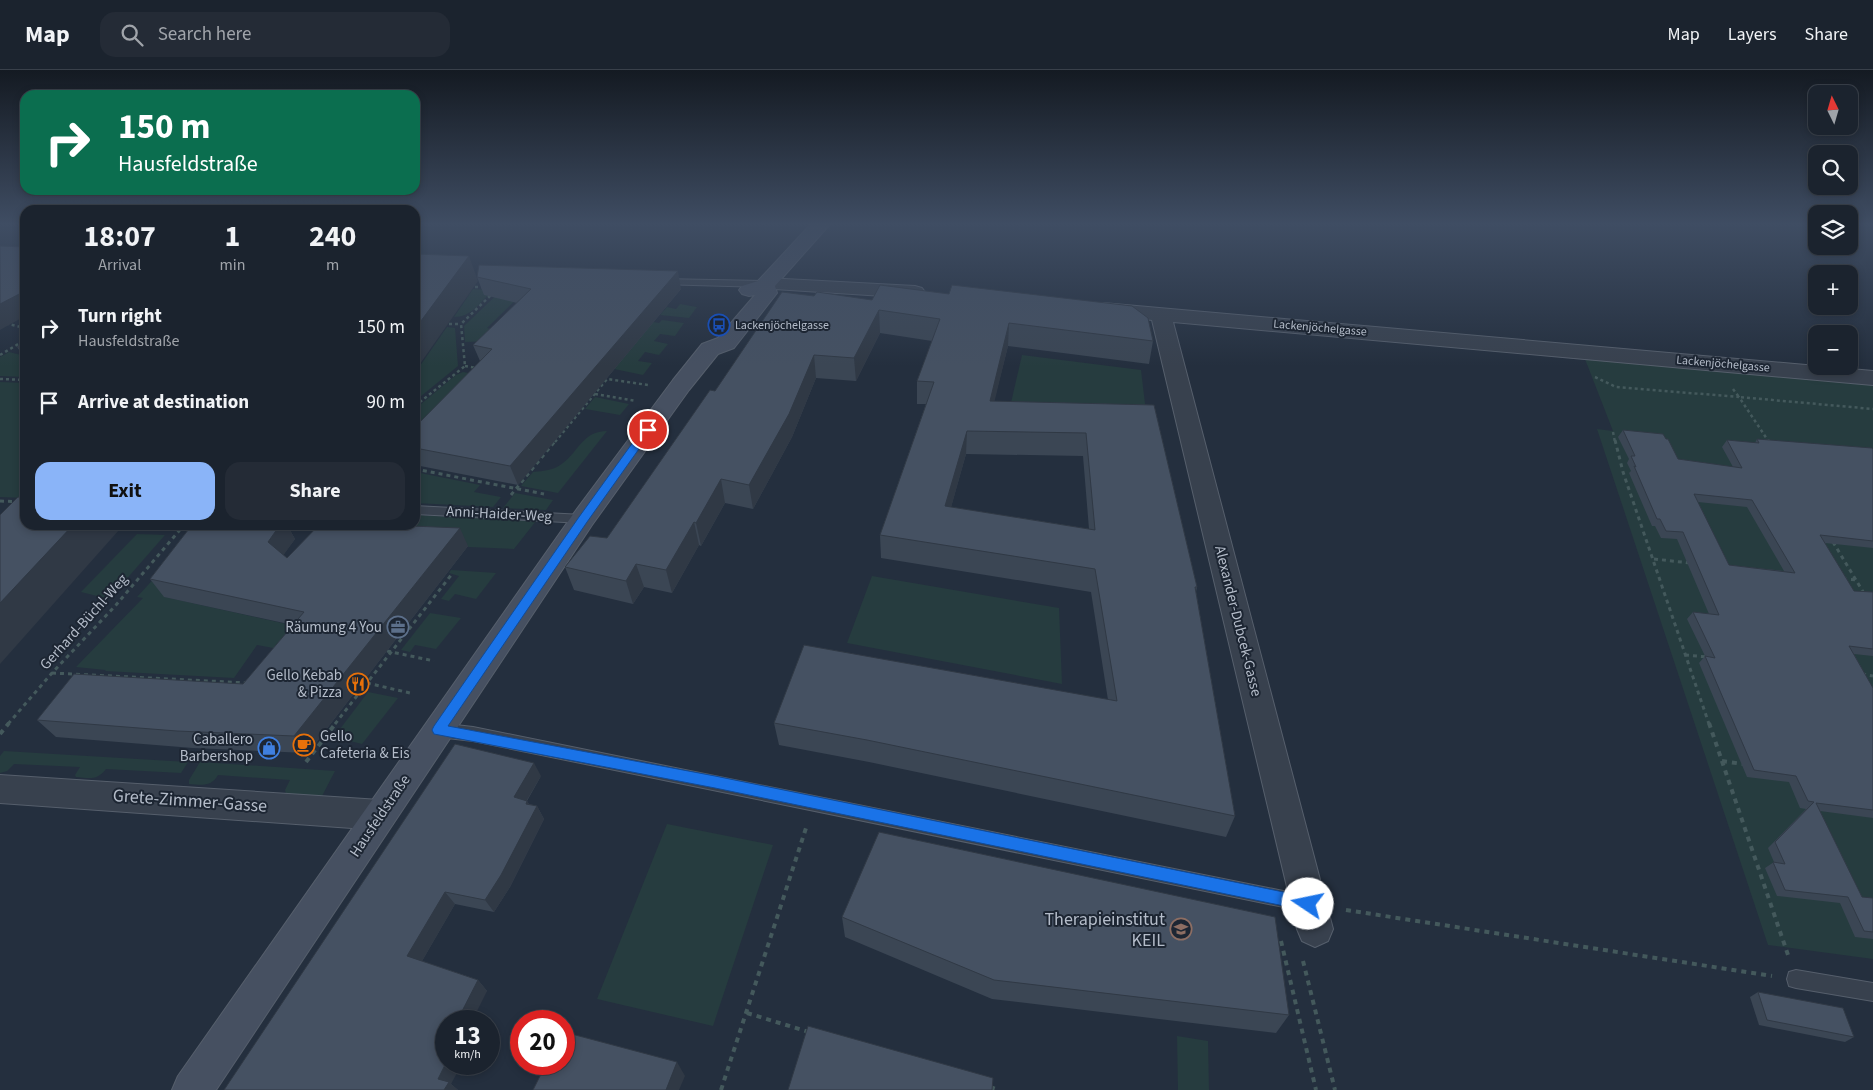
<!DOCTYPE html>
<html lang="en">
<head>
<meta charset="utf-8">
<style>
	:root { --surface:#1b232e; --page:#242b36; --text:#f1f3f6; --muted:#a0a4aa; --line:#39404a; --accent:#8ab4f8 }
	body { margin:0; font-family:"Source Sans 3",sans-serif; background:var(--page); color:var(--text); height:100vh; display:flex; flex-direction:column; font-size:19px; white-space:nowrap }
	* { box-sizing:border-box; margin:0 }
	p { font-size:16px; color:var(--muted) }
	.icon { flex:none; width:28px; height:28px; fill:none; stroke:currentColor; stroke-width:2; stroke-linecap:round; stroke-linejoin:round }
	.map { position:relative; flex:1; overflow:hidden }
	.sheet { position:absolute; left:20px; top:135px; width:400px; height:325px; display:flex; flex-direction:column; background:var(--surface); border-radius:15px; box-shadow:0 2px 8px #0003,0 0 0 1px var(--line) }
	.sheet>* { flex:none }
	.hud { position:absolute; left:20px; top:20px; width:400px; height:105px; border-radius:15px; box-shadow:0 2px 8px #0003,0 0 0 1px var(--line); background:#0b6e4f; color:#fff; overflow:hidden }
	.needle { width:32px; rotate:355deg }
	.buttons { position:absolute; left:1808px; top:15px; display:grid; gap:10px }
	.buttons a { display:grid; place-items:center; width:50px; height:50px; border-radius:10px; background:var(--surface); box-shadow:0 2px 8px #0003,0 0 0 1px var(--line); font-size:25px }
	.speed { position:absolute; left:435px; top:940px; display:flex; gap:10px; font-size:25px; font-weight:700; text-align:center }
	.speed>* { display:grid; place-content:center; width:65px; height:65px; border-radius:50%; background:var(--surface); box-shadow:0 2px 8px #0003,0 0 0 1px var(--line); line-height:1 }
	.speed small { font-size:12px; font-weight:400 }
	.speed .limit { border:8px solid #d22; background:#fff; color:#111 }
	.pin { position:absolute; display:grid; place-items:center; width:42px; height:42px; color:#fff; margin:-21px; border:2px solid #fff; border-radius:50%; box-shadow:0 1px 5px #0007 }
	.me { position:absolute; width:55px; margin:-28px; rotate:281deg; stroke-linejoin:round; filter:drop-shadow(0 0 4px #0008) }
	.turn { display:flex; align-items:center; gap:18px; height:105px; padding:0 15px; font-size:22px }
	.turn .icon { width:65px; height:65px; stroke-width:2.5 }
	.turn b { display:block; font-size:35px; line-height:42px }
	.eta { display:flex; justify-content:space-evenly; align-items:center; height:85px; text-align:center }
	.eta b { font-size:30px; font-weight:700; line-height:35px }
	.cta { display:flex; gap:10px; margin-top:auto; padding:10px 15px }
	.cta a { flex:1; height:58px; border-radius:15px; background:var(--accent); color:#111; font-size:20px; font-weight:700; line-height:58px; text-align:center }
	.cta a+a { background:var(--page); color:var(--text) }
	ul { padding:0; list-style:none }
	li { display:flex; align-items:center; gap:15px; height:75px; padding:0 15px }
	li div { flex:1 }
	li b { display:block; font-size:19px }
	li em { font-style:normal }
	header { display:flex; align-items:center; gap:30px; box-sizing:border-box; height:70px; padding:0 25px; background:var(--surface); border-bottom:1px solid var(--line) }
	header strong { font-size:24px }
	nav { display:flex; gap:28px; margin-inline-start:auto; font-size:18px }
	.search { width:350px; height:45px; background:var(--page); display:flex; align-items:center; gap:12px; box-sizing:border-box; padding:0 18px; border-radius:15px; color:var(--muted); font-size:19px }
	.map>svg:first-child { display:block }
	.green { fill:#263c3f }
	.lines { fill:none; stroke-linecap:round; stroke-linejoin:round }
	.lane-casing { stroke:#565f6c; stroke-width:2 }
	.street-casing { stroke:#565f6c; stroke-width:2 }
	.secondary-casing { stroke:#565f6c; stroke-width:2 }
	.path-far2 { stroke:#44595c; stroke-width:2.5; stroke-dasharray:3 3; stroke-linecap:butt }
	.path-far1 { stroke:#44595c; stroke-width:3; stroke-dasharray:4 4; stroke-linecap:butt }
	.path { stroke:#44595c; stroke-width:4; stroke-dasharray:5 5; stroke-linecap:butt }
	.lane { fill:#38414e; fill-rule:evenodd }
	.street { fill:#38414e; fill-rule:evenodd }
	.secondary { fill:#465061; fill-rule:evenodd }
	.wall { fill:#3b4654; fill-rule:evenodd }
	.shaded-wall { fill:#303945 }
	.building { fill:#455162; stroke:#303945; fill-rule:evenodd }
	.route { fill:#1a73e8; stroke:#114b97 }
	.labels { text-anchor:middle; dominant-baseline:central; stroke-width:4; stroke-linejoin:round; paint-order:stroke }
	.far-poi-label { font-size:12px; fill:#b4bcc9; stroke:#1d2633; text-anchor:start }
	.far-street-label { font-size:12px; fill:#b4bcc9; stroke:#1d2633 }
	.street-label { font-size:15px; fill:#b4bcc9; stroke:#1d2633 }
	.poi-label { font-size:15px; fill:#b4bcc9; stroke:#1d2633; text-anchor:end }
	.near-street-label { font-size:18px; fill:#b4bcc9; stroke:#1d2633 }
	.near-poi-label { font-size:18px; fill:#b4bcc9; stroke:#1d2633; text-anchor:end }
</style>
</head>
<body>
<header>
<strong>Map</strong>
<div class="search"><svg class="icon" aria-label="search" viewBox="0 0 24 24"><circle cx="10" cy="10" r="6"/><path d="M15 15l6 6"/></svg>Search here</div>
<nav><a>Map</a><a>Layers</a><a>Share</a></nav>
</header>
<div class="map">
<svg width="1873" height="1020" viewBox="0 0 1873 1020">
	<rect width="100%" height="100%" fill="#242f3e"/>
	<g class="green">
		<path d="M509 213 532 214 487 258 505 263 493 271 465 272 464 256Z"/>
		<path d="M473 219 491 220V222C480 233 471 247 454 247Z"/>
		<path d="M680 234 697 237 689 248 660 245 667 237 676 239Z"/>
		<path d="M662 250 684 253 675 266 660 264 654 271 668 274 659 285 645 282 638 291 652 293 643 305 614 299 653 252 659 253Z"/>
		<path d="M447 257 455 258 458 296 415 331V303Z"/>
		<path d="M9 282 25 286V307L0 306V287Z"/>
		<path d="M1022 285 1141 300 1146 342 1010 337Z"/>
		<path d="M1585 289 1873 313V889L1768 875 1597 359 1613 361Z"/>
		<path d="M463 302 490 307 415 385V339L456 305Z"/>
		<path d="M0 312 25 313V428L0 427Z"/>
		<path d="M595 327 629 334 620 345 585 339Z"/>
		<path d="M607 361 558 423 521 416 533 402C544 401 555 400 563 393 579 381 583 361 607 361Z"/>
		<path d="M415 402 480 415 474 422 501 427 493 437 415 433Z"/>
		<path d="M515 423 553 430 546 440 503 438Z"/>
		<path d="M415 445 536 451 514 479 469 477 397 457 415 455Z"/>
		<path d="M137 464 165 465 109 529 81 522Z"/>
		<path d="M170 491 165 527 304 558 284 580 257 575 234 608 105 601 106 600 76 597 143 528 137 527Z"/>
		<path d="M451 500 496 503 476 529 455 524 449 531 441 529 459 506 449 503Z"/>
		<path d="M872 506 1059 538 1062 614 847 573Z"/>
		<path d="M430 543 461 548 436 579 415 575 410 582 401 580Z"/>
		<path d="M368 622 398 628 362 674 334 667Z"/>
		<path d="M4 681 188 692 181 703 106 699C97 711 89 708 76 707L75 705 80 697 14 694 7 701 0 703V686Z"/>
		<path d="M200 692 335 701 322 726 286 724 285 720 290 710 218 705C211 717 202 715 189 714V710Z"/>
		<path d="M667 754 773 775 713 956 597 929Z"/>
		<path d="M1177 966 1208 971 1209 1020H1178Z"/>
	</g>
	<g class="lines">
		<g class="lane-casing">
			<g id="lane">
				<path d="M662 209 765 211 770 214 765 217 658 214V210Z"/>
				<path d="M415 436 583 445 588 446 589 449 588 452 583 453 415 444Z"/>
				<path d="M438 653 473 657 1308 826 1314 828 1317 834 1314 840 1308 842 473 671 438 667 432 665 430 660 432 655Z"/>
				<path d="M1796 900 1873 913V931L1796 918 1789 916 1787 909 1789 902Z"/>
			</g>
		</g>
		<g class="street-casing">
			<g id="street">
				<path d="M766 208 915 216 922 218 925 222 922 226 915 228 759 218 756 214 759 210Z"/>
				<path d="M1103 233 1873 301V315L1173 252 1333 859 1328 871 1315 877 1302 871 1297 859 1152 250 1096 243 1093 239 1096 235Z"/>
				<path d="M0 705 380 730 392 735 397 745 392 755 380 760 0 733Z"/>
			</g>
		</g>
		<g class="secondary-casing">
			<path id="secondary" d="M812 153H831L775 216 777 223 734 278 718 284 689 320 592 455 216 1020H172L178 1006 574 443 673 310 702 274 718 268 755 225 749 226 742 224 739 220 742 216 758 211Z"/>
		</g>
		<g class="path-far2">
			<path d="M475 217H483"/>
			<path d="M0 252 25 258"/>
			<path d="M449 254H461"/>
			<path d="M0 285 25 270"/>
			<path d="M465 296 476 298"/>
			<path d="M1595 307 1616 317 1739 327 1769 372"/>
			<path d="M0 309 25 310"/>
			<path d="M1733 319 1739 327 1873 339"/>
			<path d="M595 324 636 331"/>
			<path d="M415 336 465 296 461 254 492 224"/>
			<path d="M1613 362 1615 372"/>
			<path d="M555 372 607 309 648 315"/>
		</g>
		<g class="path-far1">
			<path d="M1615 370 1623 402 1709 654"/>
			<path d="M1768 370 1769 372"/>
			<path d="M415 399 544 424"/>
			<path d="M511 425 556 370"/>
			<path d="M0 431 25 432"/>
			<path d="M1833 472 1865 525"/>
			<path d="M1654 489 1690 493"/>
			<path d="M1843 509 1857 510"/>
			<path d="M387 581 434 591"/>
			<path d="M1685 585 1707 587"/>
			<path d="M52 603 248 613"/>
			<path d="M1862 604 1873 606"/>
			<path d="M367 613 410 623"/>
			<path d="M8 654 52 603 116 535 184 455"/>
			<path d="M335 654 452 504"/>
		</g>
		<g class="path">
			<path d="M1709 653 1788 885"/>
			<path d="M0 664 9 653"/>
			<path d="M1722 691 1743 694"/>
			<path d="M306 692 336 653"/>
			<path d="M1346 840 1772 906"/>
			<path d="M1281 871 1316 1020"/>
			<path d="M1303 891 1335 1020"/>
			<path d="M747 943 809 962"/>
			<path d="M990 1017 999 1020"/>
			<path d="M721 1020 807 755"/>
		</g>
		<use href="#lane" class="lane"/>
		<use href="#street" class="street"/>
		<use href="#secondary" class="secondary"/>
	</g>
	<g class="wall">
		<path d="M477 207 681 219 518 415 415 395V378L480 291 473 275 517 233 484 225Z"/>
		<path d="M814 226 1153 271 1149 294 1008 276 994 331 1154 335 1197 517 1196 522 1235 746 1226 767 869 692 779 675 774 653 1108 630 1091 522 881 488 880 465 926 334H917V311L932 271 880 263 856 311 816 308 792 367 753 439 725 433 701 476 699 475 672 523 644 517 633 534 574 520 565 497 607 468 715 321ZM966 384 1083 386 1089 459 951 437Z"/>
		<path d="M25 270V288L17 277Z"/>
		<path d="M1623 360 1666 369 1678 389 1733 397 1722 377 1727 370 1755 373 1757 369 1873 379V478L1825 473 1854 521 1873 522V586L1854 584 1873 618V748L1820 741 1862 827 1873 828V869L1855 867 1840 833 1777 826 1765 798 1774 792 1768 778 1806 739 1800 738 1789 712 1747 707 1699 593 1705 586 1687 549 1693 542 1709 544 1677 469 1661 468 1655 456H1652L1629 403 1631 401 1627 393 1629 389 1618 367ZM1698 432 1747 437 1784 501 1729 495Z"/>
		<path d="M192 455H287L295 469 283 485 287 488 468 476 308 683 193 678 56 667 37 650 243 614 293 555 164 527 150 509Z"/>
		<path d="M541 706 527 731 529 734 537 736 544 749 510 817 494 842 455 834 422 891 478 910 487 921 446 951 451 1014 458 1020H224Z"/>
		<path d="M842 847 1289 945 1276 963 992 929 845 867Z"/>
		<path d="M1758 922 1854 967 1845 972 1759 955 1750 927Z"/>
	</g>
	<g class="shaded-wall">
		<path d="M469 186 478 211 415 301V259Z"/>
		<path d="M678 201 681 219 518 415 510 396Z"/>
		<path d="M25 221V246L0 260V234Z"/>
		<path d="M879 240 880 263 856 311 854 288Z"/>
		<path d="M1009 253 1008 276 989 354 990 331Z"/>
		<path d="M814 285 816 308 792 367 753 439 749 415Z"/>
		<path d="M967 361 966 384 945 459V436Z"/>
		<path d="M721 409 725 433 701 476 696 453Z"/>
		<path d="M694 452 699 475 672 523 666 500Z"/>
		<path d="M73 455H115L119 460 0 594V533Z"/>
		<path d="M280 455H287L295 469 280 490 268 472Z"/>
		<path d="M460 458 468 476 308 683 294 666Z"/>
		<path d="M636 494 644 517 633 534 626 511Z"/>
		<path d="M534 693 541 706 521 740 514 727Z"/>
		<path d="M527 731 534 742 537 736 544 749 510 817 494 842 485 830Z"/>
		<path d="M445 822 455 834 418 898 407 886Z"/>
		<path d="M478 910 487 921 472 951H457Z"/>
		<path d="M677 992 685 1006 679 1020H666Z"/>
		<path d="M446 994H462L451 1014 458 1020H444L438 1009Z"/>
	</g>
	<g class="building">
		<path d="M0 176 25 177V221L0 234Z"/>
		<path d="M415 184 469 186 415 259Z"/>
		<path d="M479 195 678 201 510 396 415 378V357L492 279 473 275 531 219 477 207Z"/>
		<path d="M880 215 949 224 952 215 1132 236 1148 248 1153 271 1009 253 990 331 1154 335 1197 517H1195L1235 746 867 670 774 653 804 575 1117 631 1095 499 880 465 934 312 917 311 940 249 879 240 854 288 814 285 789 344 749 415 721 409 696 453 694 452 666 500 636 494 626 511 565 497 590 466 607 468 710 320 715 321 782 222 814 226 817 222 872 230ZM967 361 1086 363 1095 460 945 436Z"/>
		<path d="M25 270V277H17Z"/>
		<path d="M1623 360 1663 364 1666 369H1668L1678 389 1742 398 1727 370 1759 373 1757 369 1872 378 1873 379V471L1820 465 1854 521 1873 522V579L1849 576 1873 618V740L1816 733 1862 827 1873 828V862L1864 861 1848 827 1785 820 1773 792 1785 794 1775 772 1814 732 1808 731 1796 706 1754 700 1705 586 1715 588 1693 542 1719 545 1683 462 1666 461 1660 449H1657L1634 396 1636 397 1631 386H1635ZM1694 424 1752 430 1795 503 1729 495Z"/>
		<path d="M18 427 25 428V455H73L0 533V445Z"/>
		<path d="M192 455H280L268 472 287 488 319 455H387L460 458 294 666 177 661 37 650 74 604 243 614 304 542 150 509Z"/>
		<path d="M455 674 534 693 514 727 527 731 526 734 537 736 501 805 485 830 445 822 407 886 478 910 457 951H446V993L438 1009 449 1012 444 1020H224Z"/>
		<path d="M879 762 1275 847 1289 945 994 910 842 847Z"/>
		<path d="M1758 922 1843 938 1854 967 1767 950Z"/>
		<path d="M808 956 993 1008 992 1020H788Z"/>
		<path d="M564 962 677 992 666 1020H533L546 994H564Z"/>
	</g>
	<linearGradient id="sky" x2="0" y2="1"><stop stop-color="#141a22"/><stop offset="0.52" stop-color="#3f4d63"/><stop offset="1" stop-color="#3f4d63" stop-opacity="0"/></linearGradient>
	<rect width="1873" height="296" fill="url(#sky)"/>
	<path class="route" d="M648 356 651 357V362L587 452 448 656 715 706 1308 827 1314 829 1316 834 1314 839 1308 841 715 718 434 664 432 660 434 656 579 447 644 357Z"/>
	<defs>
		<g id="bus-ring" transform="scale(1.125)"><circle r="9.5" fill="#1d2633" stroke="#1a4fb4" stroke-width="1.5"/><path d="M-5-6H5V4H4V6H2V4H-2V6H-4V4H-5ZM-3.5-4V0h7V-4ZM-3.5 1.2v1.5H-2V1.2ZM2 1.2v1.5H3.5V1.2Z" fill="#1a4fb4"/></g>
		<g id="office-ring" transform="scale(1.125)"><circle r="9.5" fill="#1d2633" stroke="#5c6f8a" stroke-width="1.5"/><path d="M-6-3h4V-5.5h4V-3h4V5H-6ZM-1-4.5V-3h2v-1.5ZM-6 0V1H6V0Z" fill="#5c6f8a"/></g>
		<g id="restaurant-ring" transform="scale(1.125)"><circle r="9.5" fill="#1d2633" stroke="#e8710a" stroke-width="1.5"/><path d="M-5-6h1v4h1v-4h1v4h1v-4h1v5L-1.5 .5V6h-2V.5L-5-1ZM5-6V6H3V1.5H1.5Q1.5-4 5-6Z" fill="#e8710a"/></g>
		<g id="cafe-ring" transform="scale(1.125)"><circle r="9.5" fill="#1d2633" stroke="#e8710a" stroke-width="1.5"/><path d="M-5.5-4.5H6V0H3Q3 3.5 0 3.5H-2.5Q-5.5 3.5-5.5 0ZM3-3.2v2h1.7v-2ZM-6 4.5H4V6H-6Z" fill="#e8710a"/></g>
		<g id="shop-ring" transform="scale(1.125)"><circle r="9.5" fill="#1d2633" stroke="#3f7fe0" stroke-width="1.5"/><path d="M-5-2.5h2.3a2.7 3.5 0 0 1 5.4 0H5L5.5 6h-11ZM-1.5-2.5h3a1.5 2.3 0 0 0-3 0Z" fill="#3f7fe0"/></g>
		<g id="school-ring" transform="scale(1.125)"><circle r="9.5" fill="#1d2633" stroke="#8d6e63" stroke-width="1.5"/><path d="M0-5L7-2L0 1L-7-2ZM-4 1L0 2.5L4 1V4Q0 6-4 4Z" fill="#8d6e63"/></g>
	</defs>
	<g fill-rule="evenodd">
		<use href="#bus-ring" x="719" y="255"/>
		<use href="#office-ring" x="398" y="557"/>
		<use href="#restaurant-ring" x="358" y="614"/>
		<use href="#cafe-ring" x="304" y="675"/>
		<use href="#shop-ring" x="269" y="678"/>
		<use href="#school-ring" x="1181" y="859"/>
	</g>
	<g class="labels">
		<g class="far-poi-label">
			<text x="735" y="255">Lackenjöchelgasse</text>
		</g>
		<g class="far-street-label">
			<text transform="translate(1320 258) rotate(5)">Lackenjöchelgasse</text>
			<text transform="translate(1723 294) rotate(5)">Lackenjöchelgasse</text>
		</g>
		<g class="street-label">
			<text transform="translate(499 444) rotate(3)">Anni-Haider-Weg</text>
			<text transform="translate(1238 551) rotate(76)">Alexander-Dubcek-Gasse</text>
			<text transform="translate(84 552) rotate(-48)">Gerhard-Büchl-Weg</text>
			<text transform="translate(380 746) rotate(-56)">Hausfeldstraße</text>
		</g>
		<g class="poi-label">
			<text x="382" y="557">Räumung 4 You</text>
			<text x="342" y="605">Gello Kebab<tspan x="342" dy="17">&amp; Pizza</tspan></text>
			<text x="320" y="666" text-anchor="start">Gello<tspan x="320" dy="17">Cafeteria &amp; Eis</tspan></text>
			<text x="253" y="669">Caballero<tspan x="253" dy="17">Barbershop</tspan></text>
		</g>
		<g class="near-street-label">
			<text transform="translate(190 731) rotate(4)">Grete-Zimmer-Gasse</text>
		</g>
		<g class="near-poi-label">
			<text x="1165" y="849">Therapieinstitut<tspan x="1165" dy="21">KEIL</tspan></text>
		</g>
	</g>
</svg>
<div class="buttons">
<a><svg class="needle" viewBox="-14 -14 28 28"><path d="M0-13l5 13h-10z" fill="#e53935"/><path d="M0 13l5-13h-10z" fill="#a0a4aa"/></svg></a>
<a><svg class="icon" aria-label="search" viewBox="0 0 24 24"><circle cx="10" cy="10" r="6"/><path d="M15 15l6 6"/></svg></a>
<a><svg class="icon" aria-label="layers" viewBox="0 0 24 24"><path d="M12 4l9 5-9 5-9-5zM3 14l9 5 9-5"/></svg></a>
<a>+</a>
<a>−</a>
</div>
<div class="speed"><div>13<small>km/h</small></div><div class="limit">20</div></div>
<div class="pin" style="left:648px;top:360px;background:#d93025"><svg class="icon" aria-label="arrive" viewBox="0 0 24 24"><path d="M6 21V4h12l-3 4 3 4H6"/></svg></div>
<svg class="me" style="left:1308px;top:834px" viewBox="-20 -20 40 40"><circle r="19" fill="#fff"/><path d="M0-13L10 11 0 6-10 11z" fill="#1a73e8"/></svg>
<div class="hud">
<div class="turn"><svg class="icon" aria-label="right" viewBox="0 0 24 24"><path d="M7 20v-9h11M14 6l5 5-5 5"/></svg><div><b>150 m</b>Hausfeldstraße</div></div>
</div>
<section class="sheet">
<div class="eta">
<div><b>18:07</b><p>Arrival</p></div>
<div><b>1</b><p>min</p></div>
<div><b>240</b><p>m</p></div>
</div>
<ul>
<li><svg class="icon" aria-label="right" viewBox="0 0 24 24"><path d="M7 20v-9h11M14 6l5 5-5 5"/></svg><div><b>Turn right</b><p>Hausfeldstraße</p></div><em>150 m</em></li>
<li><svg class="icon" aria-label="arrive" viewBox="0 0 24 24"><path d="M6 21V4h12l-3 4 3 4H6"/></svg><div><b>Arrive at destination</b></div><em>90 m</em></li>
</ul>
<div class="cta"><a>Exit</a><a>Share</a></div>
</section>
</div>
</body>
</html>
